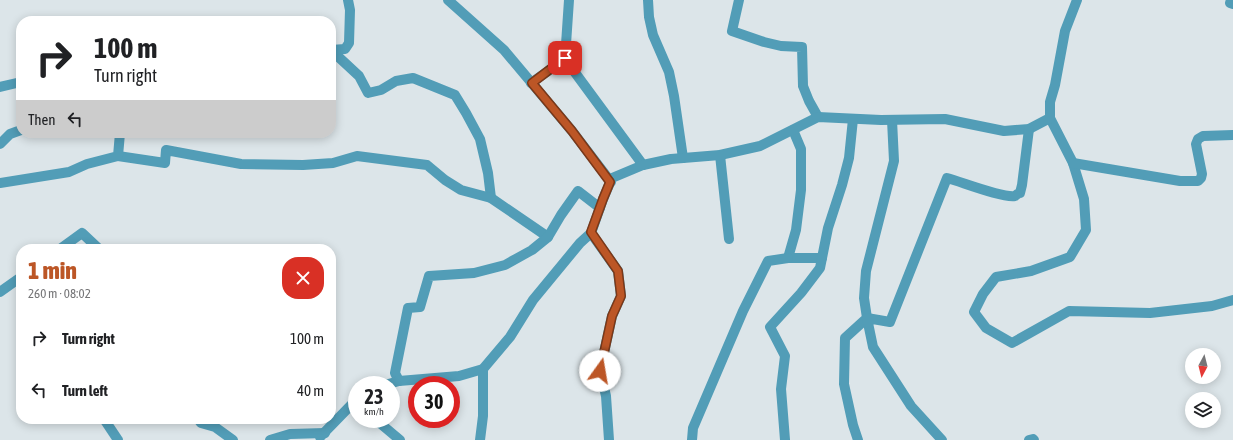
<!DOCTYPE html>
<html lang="en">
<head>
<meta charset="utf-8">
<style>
	:root { --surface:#fff; --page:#f6f6f6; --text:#202124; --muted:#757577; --accent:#bc5626 }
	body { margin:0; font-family:"Asap Condensed",sans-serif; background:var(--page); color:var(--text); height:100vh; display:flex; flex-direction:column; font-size:15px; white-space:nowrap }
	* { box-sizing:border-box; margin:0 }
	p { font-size:13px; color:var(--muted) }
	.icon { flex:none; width:22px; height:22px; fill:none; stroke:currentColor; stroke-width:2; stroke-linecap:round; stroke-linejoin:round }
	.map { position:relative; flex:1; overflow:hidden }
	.sheet { position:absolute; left:16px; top:244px; width:320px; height:180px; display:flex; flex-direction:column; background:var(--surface); border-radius:16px; box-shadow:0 2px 10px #0003 }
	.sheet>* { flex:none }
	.banner { position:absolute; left:16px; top:16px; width:320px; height:122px; border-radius:16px; box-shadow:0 2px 10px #0003; background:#fff; color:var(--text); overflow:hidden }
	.needle { width:26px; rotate:187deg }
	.buttons { position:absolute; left:1185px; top:348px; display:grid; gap:8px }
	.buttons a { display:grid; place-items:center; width:36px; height:36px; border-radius:50%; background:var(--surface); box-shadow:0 2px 10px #0003; font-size:20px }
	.speed { position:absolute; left:348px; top:376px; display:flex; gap:8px; font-size:20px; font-weight:700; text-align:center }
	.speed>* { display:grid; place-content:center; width:52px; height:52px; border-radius:50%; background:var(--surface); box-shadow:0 2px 10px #0003; line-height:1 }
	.speed small { font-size:10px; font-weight:400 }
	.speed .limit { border:6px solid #d22; background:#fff; color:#111 }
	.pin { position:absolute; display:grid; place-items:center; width:34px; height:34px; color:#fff; margin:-17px; border-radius:8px; box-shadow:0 2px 6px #0006 }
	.me { position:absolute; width:44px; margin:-22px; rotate:13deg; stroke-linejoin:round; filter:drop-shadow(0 0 3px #0008) }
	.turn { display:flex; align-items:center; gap:14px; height:84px; padding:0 12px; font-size:18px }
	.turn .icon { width:52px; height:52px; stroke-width:2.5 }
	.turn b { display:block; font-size:28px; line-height:34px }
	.then { display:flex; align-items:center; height:38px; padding:0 12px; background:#0003; gap:8px; font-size:15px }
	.round { display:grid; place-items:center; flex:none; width:42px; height:42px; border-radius:16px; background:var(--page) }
	.headline { display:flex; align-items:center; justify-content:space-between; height:68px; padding:0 12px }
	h1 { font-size:24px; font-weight:800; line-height:30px; color:var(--accent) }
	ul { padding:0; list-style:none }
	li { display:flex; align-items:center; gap:12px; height:52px; padding:0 12px }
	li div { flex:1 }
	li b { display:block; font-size:15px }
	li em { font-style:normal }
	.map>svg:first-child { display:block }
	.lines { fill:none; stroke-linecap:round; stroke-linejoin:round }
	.minor { stroke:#529db7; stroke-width:10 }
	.route-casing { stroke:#7a3819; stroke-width:10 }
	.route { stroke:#bc5626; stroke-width:7 }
</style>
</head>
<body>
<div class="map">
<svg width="1233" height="440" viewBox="0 0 1233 440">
	<rect width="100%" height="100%" fill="#dce5e9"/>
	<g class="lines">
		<g class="minor">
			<path d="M448 0 504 50 572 131 611 182"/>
			<path d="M569 0 565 59 643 165"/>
			<path d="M648 0 649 17 653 35 669 72 674 96 683 158"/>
			<path d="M739 0 732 31 764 42 781 46 802 47 803 86 809 101 818 117"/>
			<path d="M1231 0 1230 3 1233 4"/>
			<path d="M331 50 359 76 368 93 381 90 396 81 413 78 455 95 466 113 480 139 488 173 491 198"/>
			<path d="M331 50 345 49 349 43 350 10 348 0"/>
			<path d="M531 83 565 59"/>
			<path d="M0 87 21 82"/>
			<path d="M1050 118 1073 163 1084 199 1086 230 1070 257 1031 271 996 277 983 294 974 312 986 328 1012 343 1069 311 1150 313 1212 306 1233 300"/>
			<path d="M793 130 801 149V190L796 230 788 258H822"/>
			<path d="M0 144 10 134 21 130"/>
			<path d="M720 155 729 239"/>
			<path d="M118 156 165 163 166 150 241 164 303 165 333 163 357 156 427 165 445 180 461 190 491 198 548 237"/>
			<path d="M1073 163 1180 181H1198L1201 178 1202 174 1196 144 1198 139 1203 136 1233 135"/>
			<path d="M0 183 69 172 87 164 118 156 120 133"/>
			<path d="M591 233 618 271 621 296 612 316 600 371 606 396 609 440"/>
			<path d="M60 249 82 233 99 249"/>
			<path d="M0 292 21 277"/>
			<path d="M399 381 395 373 408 308 420 307 429 276 474 273 505 265 532 250 548 237 561 215 578 191 600 208"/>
			<path d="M385 385 399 381 459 376 483 369 510 337 533 300 580 243 591 233 603 199 612 178 643 165 671 159 720 155 760 146 818 117 881 120 945 119 1004 131 1029 129 1050 118V102L1055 85 1065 31 1077 0"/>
			<path d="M104 419 118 440"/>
			<path d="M198 419 201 423 215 427 233 440"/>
			<path d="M375 419 400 440"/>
			<path d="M320 437 355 401"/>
			<path d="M270 440 290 434 325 433"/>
			<path d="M480 440 483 416V369"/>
			<path d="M692 440 693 428 743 311 768 261 788 258"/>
			<path d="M785 440 781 389 785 356 770 327 801 293 820 268 828 228 842 185 849 158 853 119"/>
			<path d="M858 440 853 425 844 384 845 338 867 318 864 298 866 271 894 161 892 120"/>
			<path d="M942 440 911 406 873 347 867 318 890 322 947 178C962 182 1002 198 1015 196 1016 195 1019 193 1020 193L1022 185 1029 129"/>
			<path d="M1029 440 1033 439 1034 440"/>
		</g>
	</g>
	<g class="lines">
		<g class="route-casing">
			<path id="route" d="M565 58 532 83 572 131 610 182 603 199 591 232 618 271 621 296 612 316 600 371"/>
		</g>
		<use href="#route" class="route"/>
	</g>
</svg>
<div class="buttons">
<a><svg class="needle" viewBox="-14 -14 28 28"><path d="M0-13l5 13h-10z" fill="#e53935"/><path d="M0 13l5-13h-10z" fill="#757577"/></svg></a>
<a><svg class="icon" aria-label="layers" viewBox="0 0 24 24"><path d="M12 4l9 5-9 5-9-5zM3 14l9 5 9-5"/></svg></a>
</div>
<div class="speed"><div>23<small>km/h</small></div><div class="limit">30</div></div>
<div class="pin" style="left:565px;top:58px;background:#d93025"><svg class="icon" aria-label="arrive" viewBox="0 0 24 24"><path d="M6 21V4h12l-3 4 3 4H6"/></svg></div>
<svg class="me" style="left:600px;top:371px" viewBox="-20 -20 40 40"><circle r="19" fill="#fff"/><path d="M0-13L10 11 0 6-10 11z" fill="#bc5626"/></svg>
<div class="banner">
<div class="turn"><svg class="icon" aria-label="right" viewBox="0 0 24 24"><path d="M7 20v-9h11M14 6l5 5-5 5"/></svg><div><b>100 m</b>Turn right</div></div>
<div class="then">Then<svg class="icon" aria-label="left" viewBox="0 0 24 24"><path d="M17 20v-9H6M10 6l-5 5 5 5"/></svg></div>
</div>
<section class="sheet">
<div class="headline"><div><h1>1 min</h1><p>260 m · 08:02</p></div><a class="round" style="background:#d93025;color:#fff"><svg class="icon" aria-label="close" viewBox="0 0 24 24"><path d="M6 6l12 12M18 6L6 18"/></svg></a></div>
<ul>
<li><svg class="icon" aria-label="right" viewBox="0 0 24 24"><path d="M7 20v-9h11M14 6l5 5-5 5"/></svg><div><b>Turn right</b></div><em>100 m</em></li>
<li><svg class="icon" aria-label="left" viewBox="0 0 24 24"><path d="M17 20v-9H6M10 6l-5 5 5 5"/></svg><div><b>Turn left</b></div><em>40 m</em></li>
</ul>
</section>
</div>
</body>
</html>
